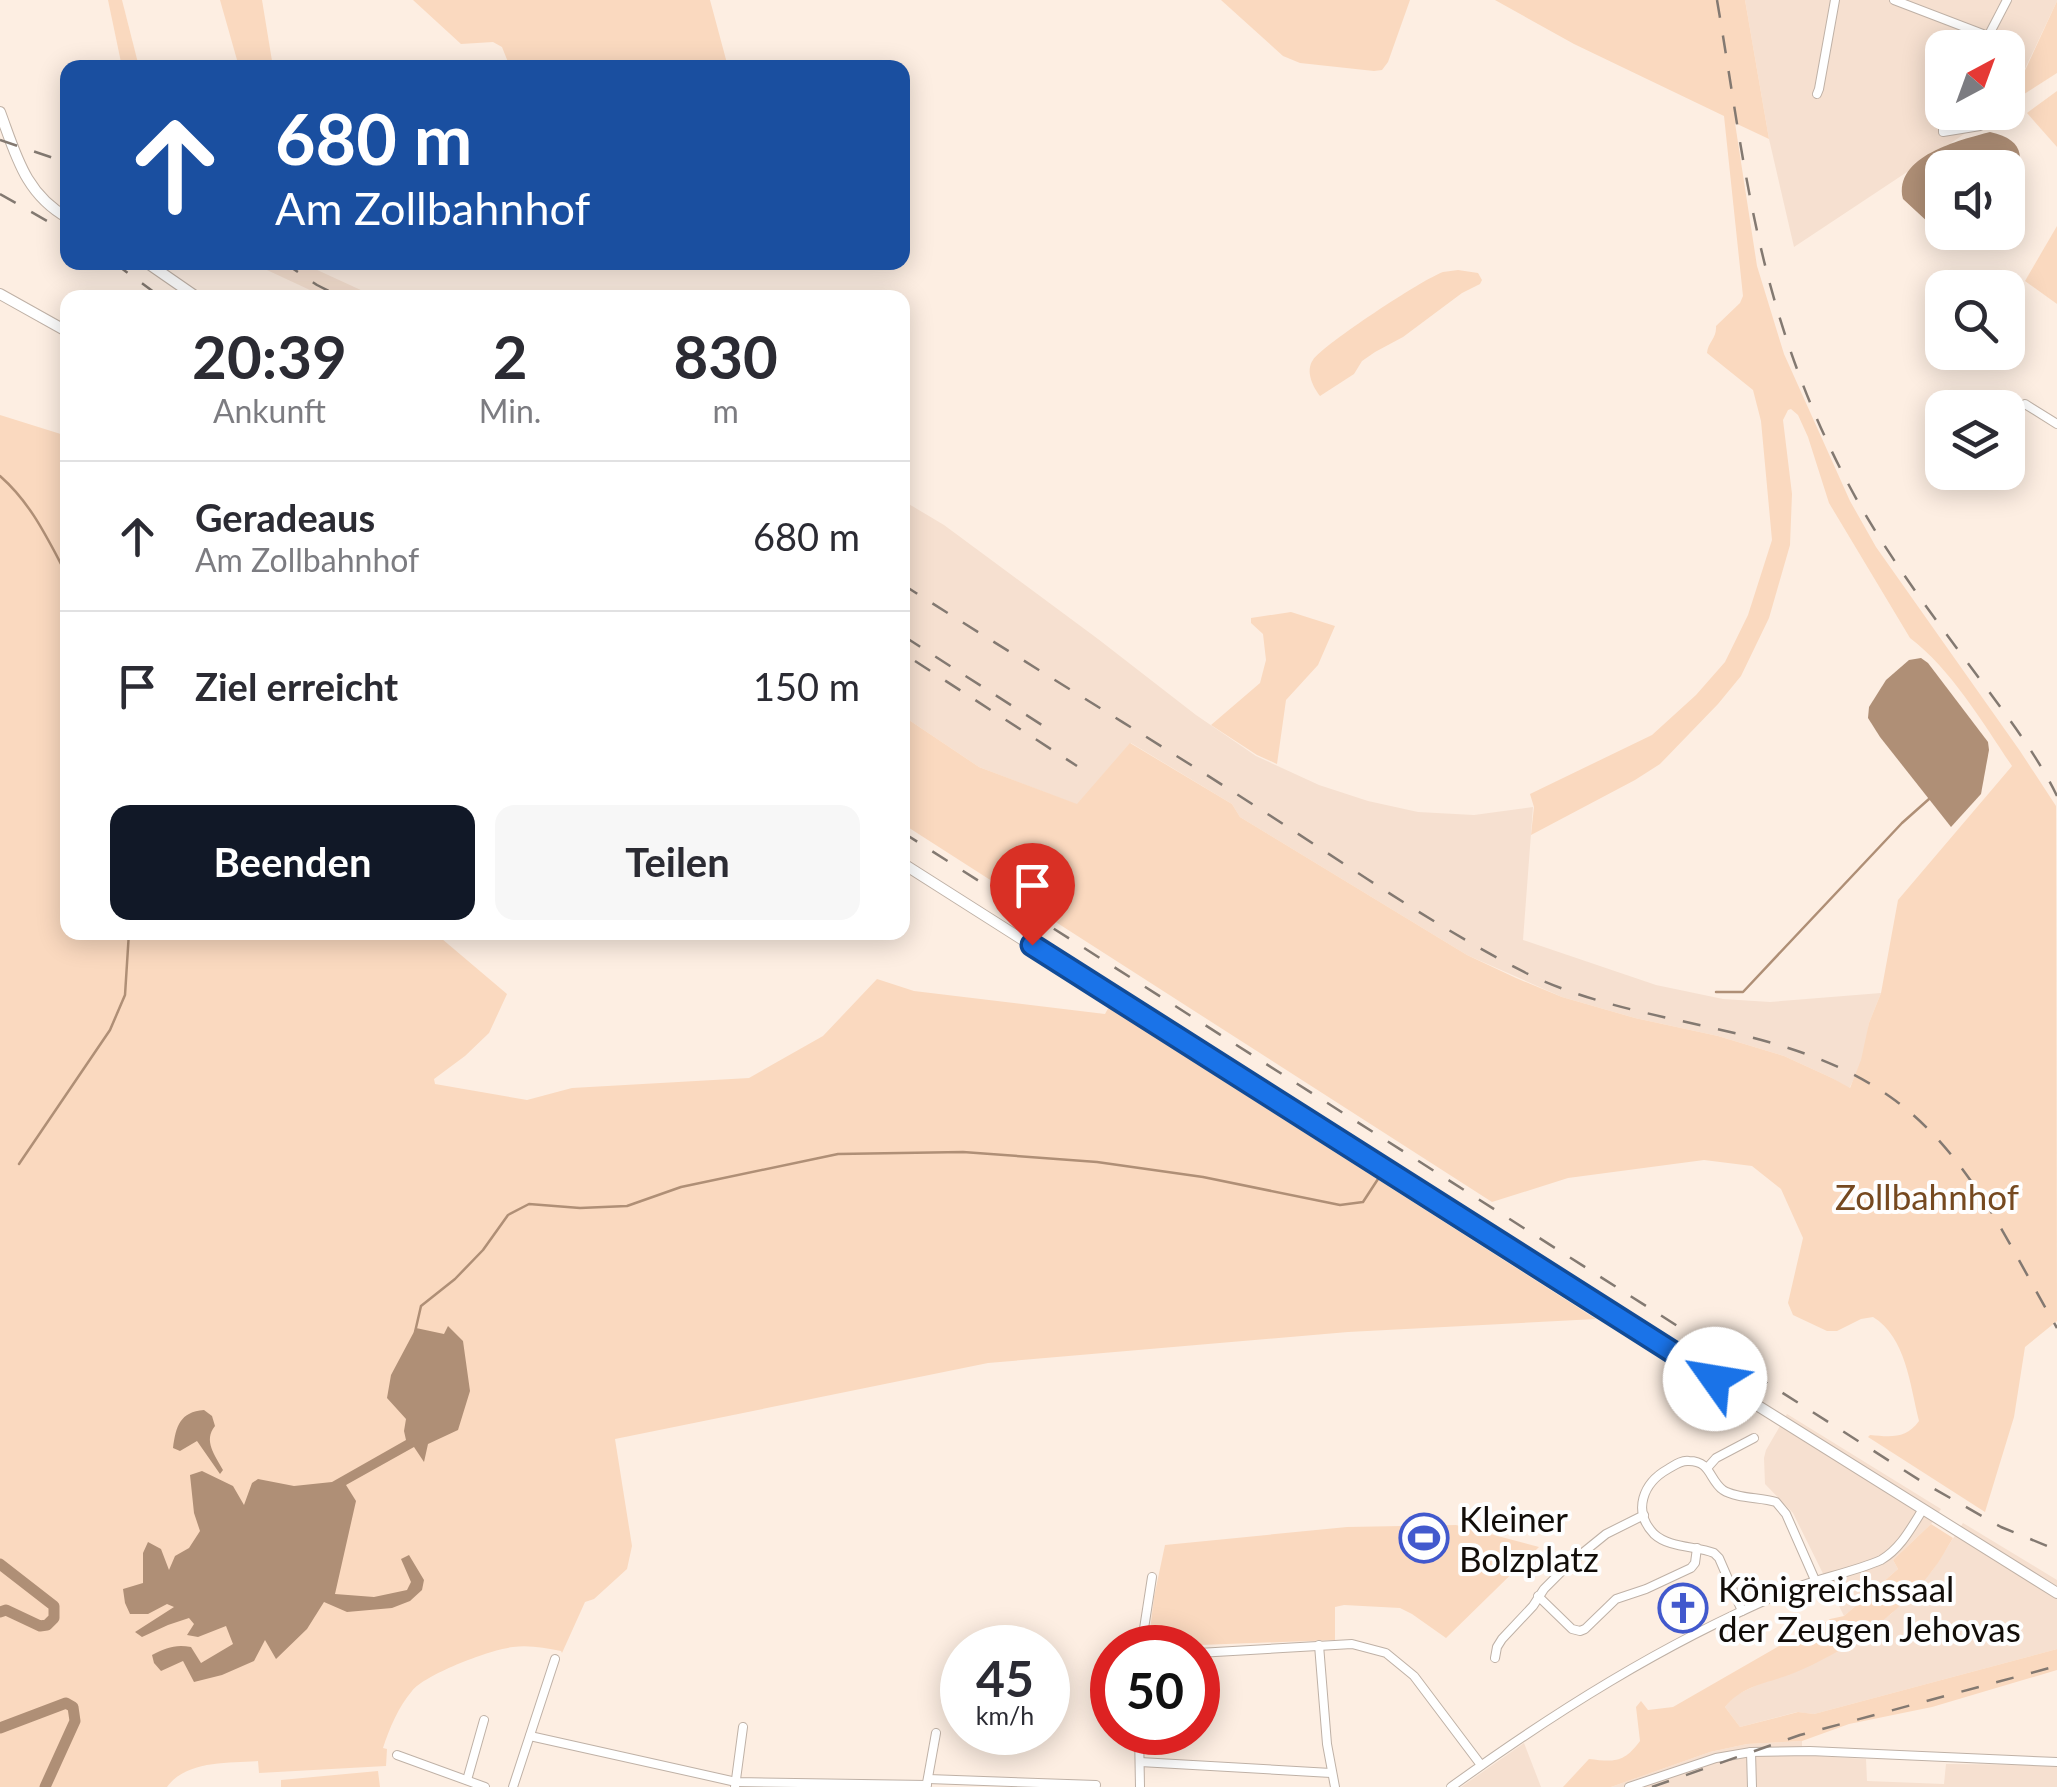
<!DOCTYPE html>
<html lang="de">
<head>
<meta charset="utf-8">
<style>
	:root { --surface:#fff; --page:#f7f7f7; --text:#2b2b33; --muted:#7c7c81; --line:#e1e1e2; --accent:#111827 }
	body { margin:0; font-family:Lato,sans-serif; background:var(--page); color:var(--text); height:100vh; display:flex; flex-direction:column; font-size:38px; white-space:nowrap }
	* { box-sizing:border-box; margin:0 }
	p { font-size:32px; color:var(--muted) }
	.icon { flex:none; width:55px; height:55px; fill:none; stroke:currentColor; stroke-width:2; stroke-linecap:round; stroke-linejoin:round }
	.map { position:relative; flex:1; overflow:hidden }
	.side { position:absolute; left:60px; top:290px; width:850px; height:650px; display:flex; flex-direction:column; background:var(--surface); border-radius:20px; box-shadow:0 5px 25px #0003 }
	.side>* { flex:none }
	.top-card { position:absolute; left:60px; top:60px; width:850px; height:210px; border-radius:20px; box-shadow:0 5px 25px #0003; background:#1a4fa0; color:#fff; overflow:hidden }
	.needle { width:65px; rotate:41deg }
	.tools { position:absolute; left:1925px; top:30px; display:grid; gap:20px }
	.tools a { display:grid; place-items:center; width:100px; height:100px; border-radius:20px; background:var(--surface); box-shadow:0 5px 25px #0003; font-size:50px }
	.speed { position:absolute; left:940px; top:1625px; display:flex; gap:20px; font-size:50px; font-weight:700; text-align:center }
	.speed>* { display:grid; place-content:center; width:130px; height:130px; border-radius:50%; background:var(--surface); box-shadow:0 5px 25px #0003; line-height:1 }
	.speed small { font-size:25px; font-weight:400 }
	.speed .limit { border:15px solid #d22; background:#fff; color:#111 }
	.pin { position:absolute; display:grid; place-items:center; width:85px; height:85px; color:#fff; margin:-102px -42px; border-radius:50% 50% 50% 0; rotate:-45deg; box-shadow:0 0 10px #0007 }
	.pin .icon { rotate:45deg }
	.me { position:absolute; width:110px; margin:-55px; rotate:302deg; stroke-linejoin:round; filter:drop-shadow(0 0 8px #0008) }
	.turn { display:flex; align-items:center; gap:35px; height:210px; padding:0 50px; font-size:45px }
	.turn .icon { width:130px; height:130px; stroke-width:2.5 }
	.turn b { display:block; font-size:70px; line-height:85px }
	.eta { display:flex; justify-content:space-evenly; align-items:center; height:170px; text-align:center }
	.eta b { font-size:60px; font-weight:700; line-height:70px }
	.primary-button { display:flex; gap:20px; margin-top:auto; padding:20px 50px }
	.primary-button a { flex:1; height:115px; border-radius:20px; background:var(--accent); color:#fff; font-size:40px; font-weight:700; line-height:115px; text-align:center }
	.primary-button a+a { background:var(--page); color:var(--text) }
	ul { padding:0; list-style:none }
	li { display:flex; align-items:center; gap:30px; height:150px; padding:0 50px; border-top:2px solid var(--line) }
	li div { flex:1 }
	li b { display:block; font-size:38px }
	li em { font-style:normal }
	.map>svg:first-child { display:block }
	.built { fill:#f6e0d0 }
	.green { fill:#fad9bf }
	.water { fill:#af8f76 }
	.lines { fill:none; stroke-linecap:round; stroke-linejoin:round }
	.stream { stroke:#af8f76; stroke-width:2.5 }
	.river { stroke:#af8f76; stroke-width:11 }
	.minor-casing { stroke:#bfb1a6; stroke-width:10 }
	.major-casing { stroke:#bfb1a6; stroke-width:12 }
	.minor { stroke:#fff; stroke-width:8 }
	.major { stroke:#fff; stroke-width:10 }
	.rail { stroke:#837971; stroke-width:2.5; stroke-dasharray:18 18; stroke-linecap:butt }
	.route-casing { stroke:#114b97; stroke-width:25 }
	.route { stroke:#1a73e8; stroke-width:18 }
	.labels { text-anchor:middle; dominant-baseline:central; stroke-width:8; stroke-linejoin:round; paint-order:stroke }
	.park-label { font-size:35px; fill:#764920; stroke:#fefefe }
	.poi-label { font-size:35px; fill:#120d09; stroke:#fefefe; text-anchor:start }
</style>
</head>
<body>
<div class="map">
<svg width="2057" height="1787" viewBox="0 0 2057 1787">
	<rect width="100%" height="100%" fill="#fdeee2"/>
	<g class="built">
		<path d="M1745 0H2057V1L2008 105V48H1942V112L1996 113 1794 247 1769 139Z"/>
		<path d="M252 263H302L376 297H325Z"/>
		<path d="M902 500 944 525 1098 639 1196 715 1256 756 1319 785 1368 801 1418 812 1474 815 1533 807 1523 940 1656 985 1723 999 1770 1002 1881 993 1869 1023 1864 1058 1849 1089 1832 1078 1784 1056 1718 1036 1635 1018 1562 997 1467 955 1240 817 1232 804 1131 743 1078 805 979 767 903 716Z"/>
		<path d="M1787 1414 1941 1509 1931 1524 1893 1560 1898 1569 1844 1616 1793 1513 1765 1484 1764 1458 1766 1450Z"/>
		<path d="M1963 1523 2057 1580V1649L1814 1714 1797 1712 1740 1727 1725 1707 1734 1696 1759 1684 1795 1672 1842 1647 1891 1614 1932 1571Z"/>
		<path d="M1802 1741V1755L1866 1759 1867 1781 1944 1784 1946 1764 2057 1765V1787H1611L1710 1752 1747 1744Z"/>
		<path d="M1524 1743 1541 1787H1461Z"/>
	</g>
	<g class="green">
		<path d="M108 0H122L139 67H122Z"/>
		<path d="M220 0H262L273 67H239Z"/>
		<path d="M413 0H710L728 67H510L502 47 493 42 461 44Z"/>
		<path d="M1221 0H1410L1388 62 1382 70 1374 71 1300 63 1283 56Z"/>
		<path d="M1495 0H1745L1769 139 1735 123 1757 266 1784 354 1850 501 1876 547 2020 751 2056 806 2057 1321 2025 1347 2014 1417 1985 1512 1868 1437 1870 1435C1891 1437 1906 1439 1919 1421 1910 1385 1906 1337 1873 1317L1861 1319 1837 1331H1827L1793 1315 1788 1303 1803 1238 1781 1189 1752 1166 1704 1160 1568 1178 1492 1202 903 824V716L979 767 1077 804 1130 743 1232 804 1240 817 1467 955 1516 978 1562 997 1635 1018 1718 1036 1784 1056 1832 1078 1850 1088 1861 1060 1869 1023 1881 993 1898 900 2012 766C1983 723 1951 669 1910 638L1829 503 1808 437 1798 415 1791 409 1788 410 1783 420 1792 494 1790 545 1769 618 1741 676 1718 704 1660 764 1635 780 1531 835 1534 807 1530 794 1652 735 1696 695 1725 662 1748 615 1772 540 1761 421 1753 390 1707 353C1708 342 1717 338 1716 326L1740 303 1743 296 1724 116 1574 44Z"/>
		<path d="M2057 1V73L2010 103Z"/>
		<path d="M2057 91V147L2027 113Z"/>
		<path d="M2057 226V304L2025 281Z"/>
		<path d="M1458 270 1478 273 1482 280 1480 284 1462 293 1403 337 1375 352 1362 361 1354 374 1320 396C1313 387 1305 371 1313 360 1324 344 1423 279 1443 272 1448 271 1453 271 1458 270Z"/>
		<path d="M0 415 67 436 68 932 435 933 507 994 489 1033 465 1056 434 1079 435 1084 527 1100 572 1088 749 1078 823 1036 877 979 914 991 1105 1014 1111 1003 1164 1043 1596 1319 1348 1332 988 1363 615 1439 632 1546 627 1569 594 1599 585 1602 562 1653 561 1651C545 1648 530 1645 513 1647 492 1649 425 1674 412 1691 399 1706 389 1729 383 1748L387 1749 386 1766 259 1773 258 1761C229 1763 186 1760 167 1787H0Z"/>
		<path d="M1291 612 1335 626 1318 665 1286 700 1277 764 1257 755 1211 725 1260 683 1266 660 1263 634 1251 623V618Z"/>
		<path d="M1931 1524 1953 1538C1946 1549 1940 1561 1932 1571 1900 1614 1843 1653 1794 1673 1769 1683 1742 1685 1725 1707L1740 1727 1798 1712 1814 1714 2057 1649V1670L1932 1707 1849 1724 1802 1741 1747 1744 1710 1752 1611 1787H1563L1589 1759C1614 1762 1624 1763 1640 1741L1636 1707 1641 1701 1648 1710 1673 1707 1793 1638 1800 1642 1814 1633 1820 1626 1830 1619 1844 1616 1898 1569 1893 1560Z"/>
		<path d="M1456 1525 1539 1547 1446 1638 1412 1614 1400 1608 1344 1605 1335 1607V1640L1148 1647 1154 1597 1165 1545 1347 1527Z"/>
		<path d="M378 1771 380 1787H281V1780Z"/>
	</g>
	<g class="water">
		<path d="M1990 132C2028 140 2025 163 2008 191V168H1942V230L1930 224 1903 199C1893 156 1960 140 1990 132Z"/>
		<path d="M1921 658 1928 663 1988 742 1989 750 1981 794 1951 827 1880 737 1868 718 1869 707 1886 680 1909 660Z"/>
		<path d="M448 1326 463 1341 470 1391 458 1430 428 1444 424 1462 414 1447 346 1485 356 1501 335 1594 374 1597 407 1590 411 1582 401 1559 409 1555 424 1580 422 1590 410 1601 392 1608 347 1612 324 1602 307 1629 276 1659 265 1640 254 1661 222 1675 194 1682 183 1661 161 1671 154 1663 152 1655C166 1648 175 1644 191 1647L201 1663 233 1644 226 1626 198 1637 187 1635 194 1624 189 1618 168 1625 142 1637 135 1632 174 1607 167 1604 148 1614H130L125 1603 123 1589 143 1583V1553L148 1542 161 1549 169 1570 175 1556 189 1548 200 1531 194 1513 190 1475 202 1471 233 1486 244 1505 252 1483 258 1479 294 1486 332 1482 406 1440 404 1431 406 1419 387 1398 391 1375 416 1328 444 1334Z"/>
		<path d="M204 1410 212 1416 215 1426C203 1441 215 1455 223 1470L220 1474 197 1441 180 1451 173 1448C176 1426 180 1412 204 1410Z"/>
	</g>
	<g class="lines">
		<g class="stream">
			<path d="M0 476C32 504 48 540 68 577"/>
			<path d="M1716 992H1743L1902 823 1929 799"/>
			<path d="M19 1164 110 1030 125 995 129 932"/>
			<path d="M415 1332 421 1306 455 1279 483 1250 508 1215 529 1204 580 1208 627 1206 681 1187 838 1154 963 1152 1097 1162 1203 1177 1340 1205 1363 1202 1378 1179"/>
		</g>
		<g class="river">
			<path d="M0 1564 54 1606V1618L47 1625 40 1626 6 1610 0 1612"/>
			<path d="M0 1728 66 1703 73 1707 75 1721 45 1787"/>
		</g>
		<g class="minor-casing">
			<g id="minor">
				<path d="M1894 0 1988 36"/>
				<path d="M1982 48 2007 0"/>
				<path d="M1817 94 1819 89 1835 0"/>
				<path d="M1950 112 1943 126V132L1980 126"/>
				<path d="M2008 418 2025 404 2057 424"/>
				<path d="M1708 1467 1716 1458 1754 1438"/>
				<path d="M1538 1596 1572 1629 1580 1631 1585 1629 1616 1599 1646 1589 1691 1568 1695 1563 1697 1548"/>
				<path d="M1742 1611 1719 1558 1714 1553C1696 1546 1669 1548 1654 1534 1632 1511 1643 1483 1668 1469 1675 1465 1681 1460 1689 1461 1711 1461 1709 1480 1723 1490 1737 1499 1761 1497 1776 1502L1786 1514 1815 1580"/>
				<path d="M1319 1645 1327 1744 1335 1787"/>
				<path d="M1141 1648 1152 1577"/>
				<path d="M1198 1653 1352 1644 1386 1653 1414 1676 1481 1765"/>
				<path d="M1495 1658 1497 1647 1502 1639 1533 1606 1544 1589 1569 1564 1606 1534 1644 1515"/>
				<path d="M1139 1732 1140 1787"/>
				<path d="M530 1736 736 1782 927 1785"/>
				<path d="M1751 1752 1752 1787"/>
				<path d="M397 1755 485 1787"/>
				<path d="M1140 1762 1331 1773"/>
				<path d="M928 1779 1096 1785"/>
				<path d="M467 1780 484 1720"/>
				<path d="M927 1783 936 1733"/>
				<path d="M513 1787 555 1659"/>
				<path d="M735 1787 743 1727"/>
				<path d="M1451 1787C1555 1712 1661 1645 1780 1594 1813 1579 1848 1574 1881 1560 1901 1548 1911 1528 1923 1509"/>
				<path d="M1629 1787 1716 1758 1751 1752 1810 1751 2057 1762"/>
			</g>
		</g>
		<g class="major-casing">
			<g id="major">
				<path d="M0 112C16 155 25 194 68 218"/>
				<path d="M146 262 198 298"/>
				<path d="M0 294 68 332"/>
				<path d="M902 863 1616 1317 2057 1593"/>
			</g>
		</g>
		<use href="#minor" class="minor"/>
		<use href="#major" class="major"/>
		<g class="rail">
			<path d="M1717 0C1732 87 1743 176 1764 261 1786 350 1819 435 1865 514 1900 573 1941 627 1982 682 2009 719 2037 755 2057 796"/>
			<path d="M0 140 68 163"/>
			<path d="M0 194 68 233"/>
			<path d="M113 262 162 298"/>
			<path d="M283 262 317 285 343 298"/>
			<path d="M902 584C1018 658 1134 728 1249 802 1340 860 1430 924 1526 973 1644 1031 1787 1020 1896 1101 1972 1158 2010 1248 2057 1328"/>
			<path d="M905 637 1045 727"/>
			<path d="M915 661 1077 766"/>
			<path d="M902 832 1924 1483 2001 1527 2057 1550"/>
			<path d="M1652 1787 1800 1735 2057 1666"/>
		</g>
	</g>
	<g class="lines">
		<g class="route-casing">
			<path id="route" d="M1032 945 1715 1379"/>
		</g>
		<use href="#route" class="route"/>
	</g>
	<defs>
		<g id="stadium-ring" transform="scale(2.5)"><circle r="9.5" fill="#fefefe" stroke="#4259cd" stroke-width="1.5"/><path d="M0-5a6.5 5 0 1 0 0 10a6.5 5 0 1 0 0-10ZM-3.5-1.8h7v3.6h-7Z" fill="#4259cd"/></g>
		<g id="church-ring" transform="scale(2.5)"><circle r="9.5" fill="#fefefe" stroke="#4259cd" stroke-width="1.5"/><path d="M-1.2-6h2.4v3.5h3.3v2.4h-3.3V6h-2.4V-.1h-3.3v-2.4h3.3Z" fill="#4259cd"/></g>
	</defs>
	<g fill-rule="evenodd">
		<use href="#stadium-ring" x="1424" y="1538"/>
		<use href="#church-ring" x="1683" y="1608"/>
	</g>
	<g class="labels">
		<g class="park-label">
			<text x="1927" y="1196">Zollbahnhof</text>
		</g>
		<g class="poi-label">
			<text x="1459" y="1518">Kleiner<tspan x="1459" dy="40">Bolzplatz</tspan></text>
			<text x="1718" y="1588">Königreichssaal<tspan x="1718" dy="40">der Zeugen Jehovas</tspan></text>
		</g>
	</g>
</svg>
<div class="tools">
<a><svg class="needle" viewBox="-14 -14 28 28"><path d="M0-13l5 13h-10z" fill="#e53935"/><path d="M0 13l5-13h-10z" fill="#7c7c81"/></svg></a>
<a><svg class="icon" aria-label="sound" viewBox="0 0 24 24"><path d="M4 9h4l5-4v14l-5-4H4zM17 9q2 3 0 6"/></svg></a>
<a><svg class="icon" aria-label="search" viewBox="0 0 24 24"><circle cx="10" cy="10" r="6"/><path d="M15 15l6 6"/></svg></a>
<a><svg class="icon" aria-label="layers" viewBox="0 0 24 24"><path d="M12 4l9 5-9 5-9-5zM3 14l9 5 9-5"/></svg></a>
</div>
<div class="speed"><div>45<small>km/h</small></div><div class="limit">50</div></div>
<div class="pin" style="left:1032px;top:945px;background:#d93025"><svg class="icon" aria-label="arrive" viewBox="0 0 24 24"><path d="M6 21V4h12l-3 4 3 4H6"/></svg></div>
<svg class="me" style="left:1715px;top:1379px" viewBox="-20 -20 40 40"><circle r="19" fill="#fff"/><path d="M0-13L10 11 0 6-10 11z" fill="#1a73e8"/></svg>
<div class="top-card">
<div class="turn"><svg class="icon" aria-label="ahead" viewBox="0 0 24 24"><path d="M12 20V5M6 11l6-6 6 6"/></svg><div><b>680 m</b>Am Zollbahnhof</div></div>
</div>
<section class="side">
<div class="eta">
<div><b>20:39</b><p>Ankunft</p></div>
<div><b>2</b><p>Min.</p></div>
<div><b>830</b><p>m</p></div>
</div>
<ul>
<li><svg class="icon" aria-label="ahead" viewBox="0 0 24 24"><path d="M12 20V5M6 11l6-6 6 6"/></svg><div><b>Geradeaus</b><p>Am Zollbahnhof</p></div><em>680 m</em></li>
<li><svg class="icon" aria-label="arrive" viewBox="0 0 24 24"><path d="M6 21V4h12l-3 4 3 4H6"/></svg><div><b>Ziel erreicht</b></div><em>150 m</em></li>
</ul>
<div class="primary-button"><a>Beenden</a><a>Teilen</a></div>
</section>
</div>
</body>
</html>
